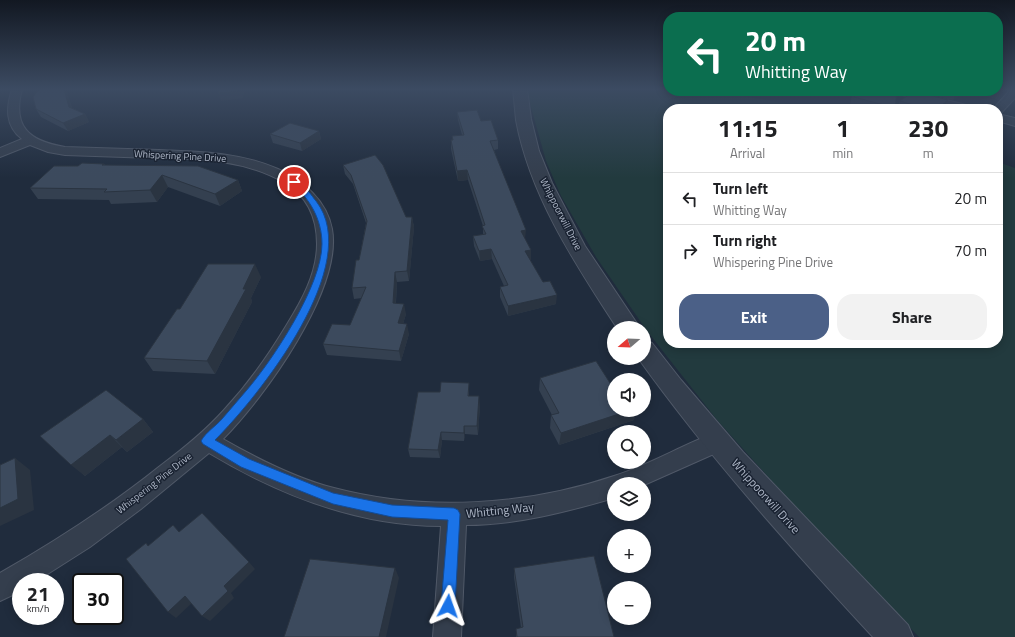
<!DOCTYPE html>
<html lang="en">
<head>
<meta charset="utf-8">
<style>
	:root { --surface:#fff; --page:#f2f2f2; --text:#202124; --muted:#757577; --line:#e0e0e0; --accent:#4b6087 }
	body { margin:0; font-family:"Titillium Web",sans-serif; background:var(--page); color:var(--text); height:100vh; display:flex; flex-direction:column; font-size:15px; white-space:nowrap }
	* { box-sizing:border-box; margin:0 }
	p { font-size:13px; color:var(--muted) }
	.icon { flex:none; width:22px; height:22px; fill:none; stroke:currentColor; stroke-width:2; stroke-linecap:round; stroke-linejoin:round }
	.map { position:relative; flex:1; overflow:hidden }
	.panel { position:absolute; left:663px; top:104px; width:340px; height:244px; display:flex; flex-direction:column; background:var(--surface); border-radius:16px; box-shadow:0 2px 10px #0003 }
	.panel>* { flex:none }
	.banner { position:absolute; left:663px; top:12px; width:340px; height:84px; border-radius:16px; box-shadow:0 2px 10px #0003; background:#0b6e4f; color:#fff; overflow:hidden }
	.needle { width:26px; rotate:251deg }
	.fabs { position:absolute; left:607px; top:321px; display:grid; gap:8px }
	.fabs a { display:grid; place-items:center; width:44px; height:44px; border-radius:50%; background:var(--surface); box-shadow:0 2px 10px #0003; font-size:20px }
	.speed { position:absolute; left:12px; top:573px; display:flex; gap:8px; font-size:20px; font-weight:700; text-align:center }
	.speed>* { display:grid; place-content:center; width:52px; height:52px; border-radius:50%; background:var(--surface); box-shadow:0 2px 10px #0003; line-height:1 }
	.speed small { font-size:10px; font-weight:400 }
	.speed .limit { border:2px solid #111; border-radius:6px; background:#fff; color:#111 }
	.pin { position:absolute; display:grid; place-items:center; width:34px; height:34px; color:#fff; margin:-17px; border:2px solid #fff; border-radius:50%; box-shadow:0 1px 4px #0007 }
	.me { position:absolute; width:44px; margin:-22px; rotate:4deg; stroke-linejoin:round; filter:drop-shadow(0 0 3px #0008) }
	.turn { display:flex; align-items:center; gap:14px; height:84px; padding:0 16px; font-size:18px }
	.turn .icon { width:52px; height:52px; stroke-width:2.5 }
	.turn b { display:block; font-size:28px; line-height:34px }
	.eta { display:flex; justify-content:space-evenly; align-items:center; height:68px; text-align:center }
	.eta b { font-size:24px; font-weight:700; line-height:28px }
	.primary-button { display:flex; gap:8px; margin-top:auto; padding:8px 16px }
	.primary-button a { flex:1; height:46px; border-radius:16px; background:var(--accent); color:#fff; font-size:16px; font-weight:700; line-height:46px; text-align:center }
	.primary-button a+a { background:var(--page); color:var(--text) }
	ul { padding:0; list-style:none }
	li { display:flex; align-items:center; gap:12px; height:52px; padding:0 16px; border-top:1px solid var(--line) }
	li div { flex:1 }
	li b { display:block; font-size:15px }
	li em { font-style:normal }
	.map>svg:first-child { display:block }
	.green { fill:#223a3e }
	.lines { fill:none; stroke-linecap:round; stroke-linejoin:round }
	.minor-casing { stroke:#505968; stroke-width:2 }
	.tertiary-casing { stroke:#505968; stroke-width:2 }
	.minor { fill:#343e4d; fill-rule:evenodd }
	.tertiary { fill:#343e4d; fill-rule:evenodd }
	.wall { fill:#344050 }
	.shaded-wall { fill:#2a3441 }
	.building { fill:#3c4a5d; stroke:#2a3441 }
	.route { fill:#1a73e8; stroke:#114b97 }
	.labels { text-anchor:middle; dominant-baseline:central; stroke-width:3; stroke-linejoin:round; paint-order:stroke }
	.street-label { font-size:10px; fill:#b0b9c9; stroke:#1a2332 }
	.near-street-label { font-size:12px; fill:#b0b9c9; stroke:#1a2332 }
</style>
</head>
<body>
<div class="map">
<svg width="1015" height="637" viewBox="0 0 1015 637">
	<rect width="100%" height="100%" fill="#202c3d"/>
	<path class="green" d="M526 89C589 89 652 87 715 93 747 96 780 102 812 109H668V343H998V162L1015 168V637H919L814 528 717 420 647 331 596 257 561 196 546 161Z"/>
	<g class="lines">
		<g class="minor-casing">
			<g id="minor">
				<path d="M12 89H22C12 127 29 141 65 147 96 148 128 149 159 150 199 152 240 152 278 169 303 180 327 201 332 229 343 289 264 398 223 439 258 459 295 478 334 488 425 512 525 506 614 476 649 465 682 445 717 432L725 435 728 442 725 449 644 485V484H614V498C566 512 516 525 466 525L461 637H433L441 526C358 526 279 495 209 453L141 509 90 547 35 582H21V591L0 601V573C56 541 110 506 160 466 183 449 205 431 224 410 248 384 268 356 286 326 301 302 317 274 317 244 317 218 308 197 285 183 244 159 199 159 154 158 124 157 95 156 65 155L48 152 30 145 0 157V148L22 139C5 126 6 108 12 89Z"/>
				<path d="M1011 89H1015V98L1002 112 998 113V109H993Z"/>
				<path d="M893 91H911L974 107 976 109H956L894 93Z"/>
				<path d="M998 114 1015 118V126L998 121Z"/>
			</g>
		</g>
		<g class="tertiary-casing">
			<g id="tertiary">
				<path d="M513 89H527L531 119 539 151 552 183 585 246 640 328H617C576 265 530 196 516 120 515 110 514 99 513 89Z"/>
				<path d="M644 340 652 343 681 380 743 452 908 625 913 637H873C790 547 709 457 638 358H644Z"/>
			</g>
		</g>
		<use href="#minor" class="minor"/>
		<use href="#tertiary" class="tertiary"/>
	</g>
	<g class="wall">
		<path d="M39 89H66L72 108 85 114 89 122 68 131 41 117 36 109Z"/>
		<path d="M853 91H897L895 108V109H867L850 105Z"/>
		<path d="M920 91H964L953 100 919 92Z"/>
		<path d="M900 101 944 107 942 109H896Z"/>
		<path d="M457 112 481 121 498 140V149L494 150 525 239 531 250 530 260 556 304 508 316 500 297V287L504 286 492 259 480 261 474 246 473 236 483 235V226L468 180 458 181 451 149V140H452V136L462 135 458 120Z"/>
		<path d="M319 131 321 139 302 151 273 143 270 134Z"/>
		<path d="M104 164 105 165 238 180 242 191 220 206 168 187 157 202 111 204 109 200 38 199 30 188 78 166Z"/>
		<path d="M343 165 406 217H412L414 227 409 281 397 282 396 303 406 314 403 324 409 334 401 361 327 355 323 344 350 325 362 298 354 299 352 288 359 260 366 223 353 184 345 174Z"/>
		<path d="M261 277 251 298 252 302 215 374 153 371 144 358 180 309Z"/>
		<path d="M540 378 634 420 559 445 550 428 551 415H552L539 390Z"/>
		<path d="M469 383V396L480 405 478 435 465 434 464 441 442 440 440 458 410 457 408 449 440 392Z"/>
		<path d="M143 419 153 432 127 452 122 447 85 476 40 436Z"/>
		<path d="M514 568 614 637H516V629L521 628 514 577Z"/>
	</g>
	<g class="shaded-wall">
		<path d="M64 89H66L74 115 69 107Z"/>
		<path d="M241 89H245L243 98 221 101 218 93Z"/>
		<path d="M959 91H964L953 100 957 92Z"/>
		<path d="M948 100 944 107 942 109H937Z"/>
		<path d="M85 114 89 122 68 131 63 123Z"/>
		<path d="M319 131 321 139 302 151 300 143Z"/>
		<path d="M467 170 468 180 458 181 457 171Z"/>
		<path d="M162 175 168 187 157 202 150 190Z"/>
		<path d="M238 180 242 191 220 206 215 194Z"/>
		<path d="M412 217 414 227 409 281 407 271Z"/>
		<path d="M526 230 525 239 521 231Z"/>
		<path d="M491 249 492 259 480 261 479 251Z"/>
		<path d="M531 250V260L525 261V251Z"/>
		<path d="M255 264 261 277 251 298 252 302 215 374 207 361Z"/>
		<path d="M395 272 397 282 395 313 393 303Z"/>
		<path d="M557 295 556 304 508 316V306Z"/>
		<path d="M404 304 406 314 400 333 398 323Z"/>
		<path d="M407 324 409 334 401 361 399 351Z"/>
		<path d="M479 396 480 405 478 435 477 426Z"/>
		<path d="M631 410H637L634 420 559 445 561 433Z"/>
		<path d="M143 419 153 432 127 452 116 440Z"/>
		<path d="M464 426 465 434 464 441Z"/>
		<path d="M441 432 442 440 440 458 438 450Z"/>
		<path d="M110 435 122 447 85 476 71 465Z"/>
		<path d="M15 458 30 470 34 510 0 526V508Z"/>
		<path d="M249 562 255 569 231 593 234 598 210 621 202 616 224 586Z"/>
		<path d="M395 568 399 578 386 637H379Z"/>
		<path d="M185 596 193 602 176 618 168 612Z"/>
	</g>
	<g class="building">
		<path d="M39 89H64L69 107 85 114 63 123 36 109 33 97Z"/>
		<path d="M220 89H241L240 91 218 93Z"/>
		<path d="M855 91H897L895 108 854 97Z"/>
		<path d="M914 91 948 100 937 109H927L900 101Z"/>
		<path d="M952 91H959L957 92Z"/>
		<path d="M477 110 481 121 491 120 498 140 490 141 526 230 521 231 531 250 525 251 543 282 550 281 557 295 508 306 500 287 508 285 491 249 479 251 473 236 486 234 482 226 485 225 467 170 457 171 451 140H453L452 136 464 135 457 112Z"/>
		<path d="M290 123 319 131 300 143 270 134Z"/>
		<path d="M375 155 383 165 406 217H412L407 271 395 272 393 303 404 304 398 323 407 324 399 351 323 344 332 324 350 325 366 287 352 288 356 260H359L367 221 351 175 343 165Z"/>
		<path d="M82 163 104 164 102 165 198 166 238 180 215 194 162 175 150 190 104 192 107 189 30 188 54 166H78Z"/>
		<path d="M208 264H255L243 289H246L207 361 144 358 177 309H180Z"/>
		<path d="M596 361 610 383 614 381V410H631L561 433 551 415 559 413 540 378Z"/>
		<path d="M441 382 469 383 468 396H479L477 426H464V433L441 432 438 450 408 449 418 392H440Z"/>
		<path d="M106 390 143 419 116 440 110 435 71 465 40 436Z"/>
		<path d="M15 458 18 499 0 508V465Z"/>
		<path d="M202 513 249 562 224 586 228 591 202 616 185 596 168 612 126 559 146 543 148 546 173 525 179 532Z"/>
		<path d="M594 556 614 637H517L516 629 523 627 514 568Z"/>
		<path d="M310 559 395 568 379 637H284Z"/>
	</g>
	<linearGradient id="sky" x2="0" y2="1"><stop stop-color="#121822"/><stop offset="0.5" stop-color="#3c4b62"/><stop offset="1" stop-color="#3c4b62" stop-opacity="0"/></linearGradient>
	<rect width="1015" height="178" fill="url(#sky)"/>
	<path class="route" d="M291 180C302 179 310 194 316 201 365 264 259 396 215 440L249 459 333 493 392 505 454 508 458 510 460 514 455 606 453 610 448 612 443 610 441 606 448 520 392 517 333 504 241 467 203 444 201 441C206 432 216 426 222 419 230 410 238 400 246 391 273 360 322 285 322 244 322 220 310 198 291 183Z"/>
	<g class="labels">
		<g class="street-label">
			<text transform="translate(180 156) rotate(3)">Whispering Pine Drive</text>
			<text transform="translate(561 214) rotate(63)">Whippoorwill Drive</text>
			<text transform="translate(154 483) rotate(-38)">Whispering Pine Drive</text>
		</g>
		<g class="near-street-label">
			<text transform="translate(766 496) rotate(48)">Whippoorwill Drive</text>
			<text transform="translate(500 510) rotate(-6)">Whitting Way</text>
		</g>
	</g>
</svg>
<div class="fabs">
<a><svg class="needle" viewBox="-14 -14 28 28"><path d="M0-13l5 13h-10z" fill="#e53935"/><path d="M0 13l5-13h-10z" fill="#757577"/></svg></a>
<a><svg class="icon" aria-label="sound" viewBox="0 0 24 24"><path d="M4 9h4l5-4v14l-5-4H4zM17 9q2 3 0 6"/></svg></a>
<a><svg class="icon" aria-label="search" viewBox="0 0 24 24"><circle cx="10" cy="10" r="6"/><path d="M15 15l6 6"/></svg></a>
<a><svg class="icon" aria-label="layers" viewBox="0 0 24 24"><path d="M12 4l9 5-9 5-9-5zM3 14l9 5 9-5"/></svg></a>
<a>+</a>
<a>−</a>
</div>
<div class="speed"><div>21<small>km/h</small></div><div class="limit">30</div></div>
<div class="pin" style="left:294px;top:182px;background:#d93025"><svg class="icon" aria-label="arrive" viewBox="0 0 24 24"><path d="M6 21V4h12l-3 4 3 4H6"/></svg></div>
<svg class="me" style="left:448px;top:606px" viewBox="-20 -20 40 40"><path d="M0-17L14 15 0 8-14 15z" fill="#1a73e8" stroke="#fff" stroke-width="4"/></svg>
<div class="banner">
<div class="turn"><svg class="icon" aria-label="left" viewBox="0 0 24 24"><path d="M17 20v-9H6M10 6l-5 5 5 5"/></svg><div><b>20 m</b>Whitting Way</div></div>
</div>
<section class="panel">
<div class="eta">
<div><b>11:15</b><p>Arrival</p></div>
<div><b>1</b><p>min</p></div>
<div><b>230</b><p>m</p></div>
</div>
<ul>
<li><svg class="icon" aria-label="left" viewBox="0 0 24 24"><path d="M17 20v-9H6M10 6l-5 5 5 5"/></svg><div><b>Turn left</b><p>Whitting Way</p></div><em>20 m</em></li>
<li><svg class="icon" aria-label="right" viewBox="0 0 24 24"><path d="M7 20v-9h11M14 6l5 5-5 5"/></svg><div><b>Turn right</b><p>Whispering Pine Drive</p></div><em>70 m</em></li>
</ul>
<div class="primary-button"><a>Exit</a><a>Share</a></div>
</section>
</div>
</body>
</html>
